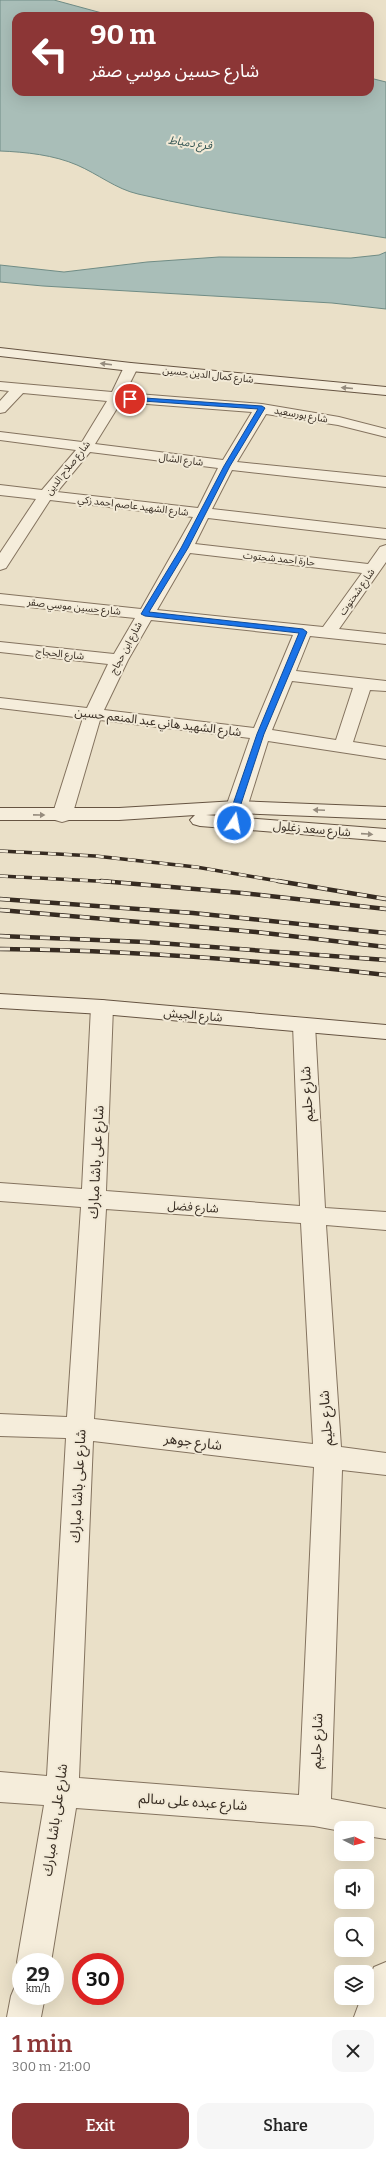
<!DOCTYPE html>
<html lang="en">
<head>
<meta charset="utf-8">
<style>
	:root { --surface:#fff; --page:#f6f6f6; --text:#222; --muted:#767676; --accent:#8c3636 }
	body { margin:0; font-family:Bitter,"Noto Sans Arabic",serif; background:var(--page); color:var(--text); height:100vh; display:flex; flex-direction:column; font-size:15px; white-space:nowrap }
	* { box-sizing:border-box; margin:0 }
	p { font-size:13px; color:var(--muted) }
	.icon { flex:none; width:22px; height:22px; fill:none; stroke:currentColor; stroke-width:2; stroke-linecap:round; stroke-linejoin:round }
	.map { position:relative; height:2017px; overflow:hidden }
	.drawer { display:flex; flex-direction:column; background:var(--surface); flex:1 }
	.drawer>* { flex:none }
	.banner { position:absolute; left:12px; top:12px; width:362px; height:84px; border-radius:12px; box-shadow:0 4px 16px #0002; background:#8c3636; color:#fff; overflow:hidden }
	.needle { width:26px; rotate:96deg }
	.buttons { position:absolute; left:334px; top:1821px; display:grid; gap:8px }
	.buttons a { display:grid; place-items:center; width:40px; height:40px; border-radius:8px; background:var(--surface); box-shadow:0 4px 16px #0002; font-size:20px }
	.speed { position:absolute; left:12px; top:1953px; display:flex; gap:8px; font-size:20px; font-weight:700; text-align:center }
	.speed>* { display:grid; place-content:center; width:52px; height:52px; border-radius:50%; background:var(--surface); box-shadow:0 4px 16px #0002; line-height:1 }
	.speed small { font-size:10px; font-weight:400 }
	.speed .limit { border:6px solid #d22; background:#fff; color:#111 }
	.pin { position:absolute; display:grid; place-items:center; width:34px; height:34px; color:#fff; margin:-17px; border:2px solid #fff; border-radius:50%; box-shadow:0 1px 4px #0007 }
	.me { position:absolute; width:44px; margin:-22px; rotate:11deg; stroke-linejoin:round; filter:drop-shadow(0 0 3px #0008) }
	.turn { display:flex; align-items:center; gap:14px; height:84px; padding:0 12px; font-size:18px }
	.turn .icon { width:52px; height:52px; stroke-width:2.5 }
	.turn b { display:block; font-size:28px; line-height:34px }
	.round { display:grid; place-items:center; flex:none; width:42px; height:42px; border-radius:12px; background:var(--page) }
	.headline { display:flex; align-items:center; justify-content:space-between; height:68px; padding:0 12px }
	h1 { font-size:24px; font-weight:600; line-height:30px; color:var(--accent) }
	.primary-button { display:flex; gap:8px; margin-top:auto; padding:8px 12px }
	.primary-button a { flex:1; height:46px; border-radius:12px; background:var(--accent); color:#fff; font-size:16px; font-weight:600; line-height:46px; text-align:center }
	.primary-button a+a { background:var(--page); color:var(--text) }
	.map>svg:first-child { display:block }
	.water { fill:#a9beb8; stroke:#708c85 }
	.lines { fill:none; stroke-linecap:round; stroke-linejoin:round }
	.minor-casing { stroke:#84735f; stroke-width:2 }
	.secondary-casing { stroke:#665442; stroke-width:2 }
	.minor { fill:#f5eddb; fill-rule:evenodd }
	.secondary { fill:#f5eddb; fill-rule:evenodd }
	.rail-far1-casing { stroke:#362b21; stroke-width:3.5 }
	.rail-casing { stroke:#362b21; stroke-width:4.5 }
	.rail-far1 { stroke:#f2ead7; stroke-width:2.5; stroke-dasharray:8; stroke-linecap:butt }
	.rail { stroke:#f2ead7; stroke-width:3; stroke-dasharray:10; stroke-linecap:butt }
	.oneway { fill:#968c7e }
	.route { fill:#1a73e8; stroke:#114b97 }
	.labels { text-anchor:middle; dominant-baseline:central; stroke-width:4; stroke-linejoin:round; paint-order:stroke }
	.far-street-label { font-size:10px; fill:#362b21; stroke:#f2ead7 }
	.far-water-label { font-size:11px; font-style:italic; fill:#325452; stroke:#f2ead7 }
	.street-label { font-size:12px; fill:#362b21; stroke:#f2ead7 }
	.near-street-label { font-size:14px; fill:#362b21; stroke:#f2ead7 }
</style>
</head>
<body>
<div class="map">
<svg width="386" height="2017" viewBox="0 0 386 2017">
	<rect width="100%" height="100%" fill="#eae0c8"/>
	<g class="water">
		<path d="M0 0H54L113 16H16V92H370V78L386 82V238C303 224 219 213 138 194 116 189 98 174 77 165 54 155 26 152 0 151Z"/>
		<path d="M386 252V309L332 303 43 286 0 282V265L64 272 147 262 219 257 351 258 379 255Z"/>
	</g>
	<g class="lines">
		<g class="minor-casing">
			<g id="minor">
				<path d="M131 363 138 367 125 393 262 404 339 417 386 429V437L338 425 266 414 237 462 386 477V487L232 470 212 509 386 529V539L208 518 195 544 368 564 380 547 386 545V562L339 629 386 634V644L310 636 296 671 386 681V691L370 690 353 742 386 747V759L268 741 241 827 234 829 227 827 224 823 226 807 250 738 100 720 72 816 69 820 62 822 55 820 52 816 83 718 0 708V698L87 708 108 664 0 652V642L114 654 135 618 0 604V594L141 609 193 517 50 500 6 568 0 570V553L36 499 0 495V485L42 490 76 450 0 440V432L82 442 107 401 23 393 5 412 0 413V401L9 391 0 390V382L112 392 124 367ZM121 402 252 412 223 460 95 444ZM90 452 218 468 198 508 57 492ZM190 553 362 573 323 627 157 610ZM151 620 293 635 254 728 104 710 128 660ZM292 681 353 688 336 740 272 730Z"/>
				<path d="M102 1000 110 1002 113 1007 106 1191 300 1206 293 1025 296 1020 304 1018 312 1020 315 1025 325 1208 386 1212V1230L326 1225 341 1447 386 1453V1475L342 1470 331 1799 386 1809V1839L367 1836V1828H341V1831L314 1826 76 1808 51 1962H21V1972L17 1962 44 1805 0 1802V1772L47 1776 66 1438 0 1436V1414L67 1417 81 1207 0 1201V1183L82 1189 91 1007 94 1002ZM106 1209 301 1223 313 1444 94 1419ZM93 1441 314 1467 299 1795 79 1778Z"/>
				<path d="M386 1962V2017H354L361 1998H367V1983L374 1967Z"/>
				<path d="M21 1982V1996H45L41 2017H7L11 1996 16 1984Z"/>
			</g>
		</g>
		<g class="secondary-casing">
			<g id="secondary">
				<path d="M0 348 131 363 386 387V395L131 371 0 356Z"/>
				<path d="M236 801 386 807V819L236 813 206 815 386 829V841L200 826 193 824 190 820 195 815 119 820H0V808H119Z"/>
				<path d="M0 994 102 1000 386 1025V1039L102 1014 0 1008Z"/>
			</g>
		</g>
		<use href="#minor" class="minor"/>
		<use href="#secondary" class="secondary"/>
		<g class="rail-far1-casing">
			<g id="rail-far1">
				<path d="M0 851 95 856 196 867 284 882"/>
				<path d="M0 876 115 882"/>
			</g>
		</g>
		<g class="rail-casing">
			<g id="rail">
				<path d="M101 881 242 893 386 909"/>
				<path d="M278 881 386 899"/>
				<path d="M0 899 193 913 386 933"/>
				<path d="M0 910 256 932 386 947"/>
				<path d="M0 936 145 942 386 960"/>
				<path d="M0 949C129 950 258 960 386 975"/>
			</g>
		</g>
		<use href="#rail-far1" class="rail-far1"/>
		<use href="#rail" class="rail"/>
	</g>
	<defs><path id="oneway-solid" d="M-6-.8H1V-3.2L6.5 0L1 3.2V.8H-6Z"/></defs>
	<g class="oneway">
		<use href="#oneway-solid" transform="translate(106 364) rotate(-173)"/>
		<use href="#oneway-solid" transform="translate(347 388) rotate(-175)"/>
		<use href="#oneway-solid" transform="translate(319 810) rotate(-178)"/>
		<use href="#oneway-solid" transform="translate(39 815) rotate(1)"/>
		<use href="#oneway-solid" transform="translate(367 834) rotate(4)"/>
	</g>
	<path class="route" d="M130 397 262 406 265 408 230 466 188 548 149 612 303 629 307 632 264 734 240 807 238 823 234 825 230 823 232 807 257 734 299 633 145 616 141 614 181 548 224 466 258 409 128 400Z"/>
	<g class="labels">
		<g class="far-street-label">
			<text transform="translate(208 375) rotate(6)">شارع كمال الدين حسين</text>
			<text transform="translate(301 415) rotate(10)">شارع بورسعيد</text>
			<text transform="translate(181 460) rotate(7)">شارع الشال</text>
			<text transform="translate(68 468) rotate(-52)">شارع صلاح الدين</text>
			<text transform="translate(133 506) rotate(7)">شارع الشهيد عاصم احمد زكي</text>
			<text transform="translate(279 559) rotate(6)">حارة احمد شحتوت</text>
			<text transform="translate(357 592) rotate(-55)">شارع شحتوت</text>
			<text transform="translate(74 607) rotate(6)">شارع حسين موسي صقر</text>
			<text transform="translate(126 648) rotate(-62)">شارع ابن حجاج</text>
			<text transform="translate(60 654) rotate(6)">شارع الحجاج</text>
		</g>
		<g class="far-water-label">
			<text transform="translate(190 143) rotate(8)">فرع دمياط</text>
		</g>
		<g class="street-label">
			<text transform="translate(158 722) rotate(7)">شارع الشهيد هاني عبد المنعم حسين</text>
			<text transform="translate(312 829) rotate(5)">شارع سعد زغلول</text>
			<text transform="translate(193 1015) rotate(5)">شارع الجيش</text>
			<text transform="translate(193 1207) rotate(4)">شارع فضل</text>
		</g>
		<g class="near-street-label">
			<text transform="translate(307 1094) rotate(-93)">شارع حليم</text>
			<text transform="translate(96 1162) rotate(-87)">شارع على باشا مبارك</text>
			<text transform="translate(326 1418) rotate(-94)">شارع حليم</text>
			<text transform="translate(193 1442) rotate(7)">شارع جوهر</text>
			<text transform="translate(78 1486) rotate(-87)">شارع على باشا مبارك</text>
			<text transform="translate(317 1741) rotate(-88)">شارع حليم</text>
			<text transform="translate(193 1802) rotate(4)">شارع عبده على سالم</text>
			<text transform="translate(55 1820) rotate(-82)">شارع على باشا مبارك</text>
		</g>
	</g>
</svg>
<div class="buttons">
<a><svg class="needle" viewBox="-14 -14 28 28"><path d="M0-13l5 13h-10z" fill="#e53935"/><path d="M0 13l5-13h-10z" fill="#767676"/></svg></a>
<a><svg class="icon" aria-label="sound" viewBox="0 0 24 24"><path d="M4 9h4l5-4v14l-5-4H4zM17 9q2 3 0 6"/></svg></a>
<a><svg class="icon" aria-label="search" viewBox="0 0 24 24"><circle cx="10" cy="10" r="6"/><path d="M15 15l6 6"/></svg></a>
<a><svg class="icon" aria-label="layers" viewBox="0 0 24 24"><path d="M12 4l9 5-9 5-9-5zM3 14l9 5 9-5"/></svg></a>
</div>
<div class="speed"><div>29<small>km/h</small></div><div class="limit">30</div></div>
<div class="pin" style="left:130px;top:399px;background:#d93025"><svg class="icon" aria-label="arrive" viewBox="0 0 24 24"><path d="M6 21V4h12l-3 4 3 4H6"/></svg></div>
<svg class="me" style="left:234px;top:823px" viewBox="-20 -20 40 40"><circle r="17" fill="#1a73e8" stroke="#fff" stroke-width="3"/><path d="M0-11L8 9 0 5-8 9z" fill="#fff"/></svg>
<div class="banner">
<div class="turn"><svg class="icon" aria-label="left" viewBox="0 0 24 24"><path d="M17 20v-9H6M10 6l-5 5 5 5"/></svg><div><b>90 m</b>شارع حسين موسي صقر</div></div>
</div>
</div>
<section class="drawer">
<div class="headline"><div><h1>1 min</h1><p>300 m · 21:00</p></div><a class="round"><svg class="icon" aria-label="close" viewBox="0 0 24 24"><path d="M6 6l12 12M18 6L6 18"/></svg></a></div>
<div class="primary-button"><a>Exit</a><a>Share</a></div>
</section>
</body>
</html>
